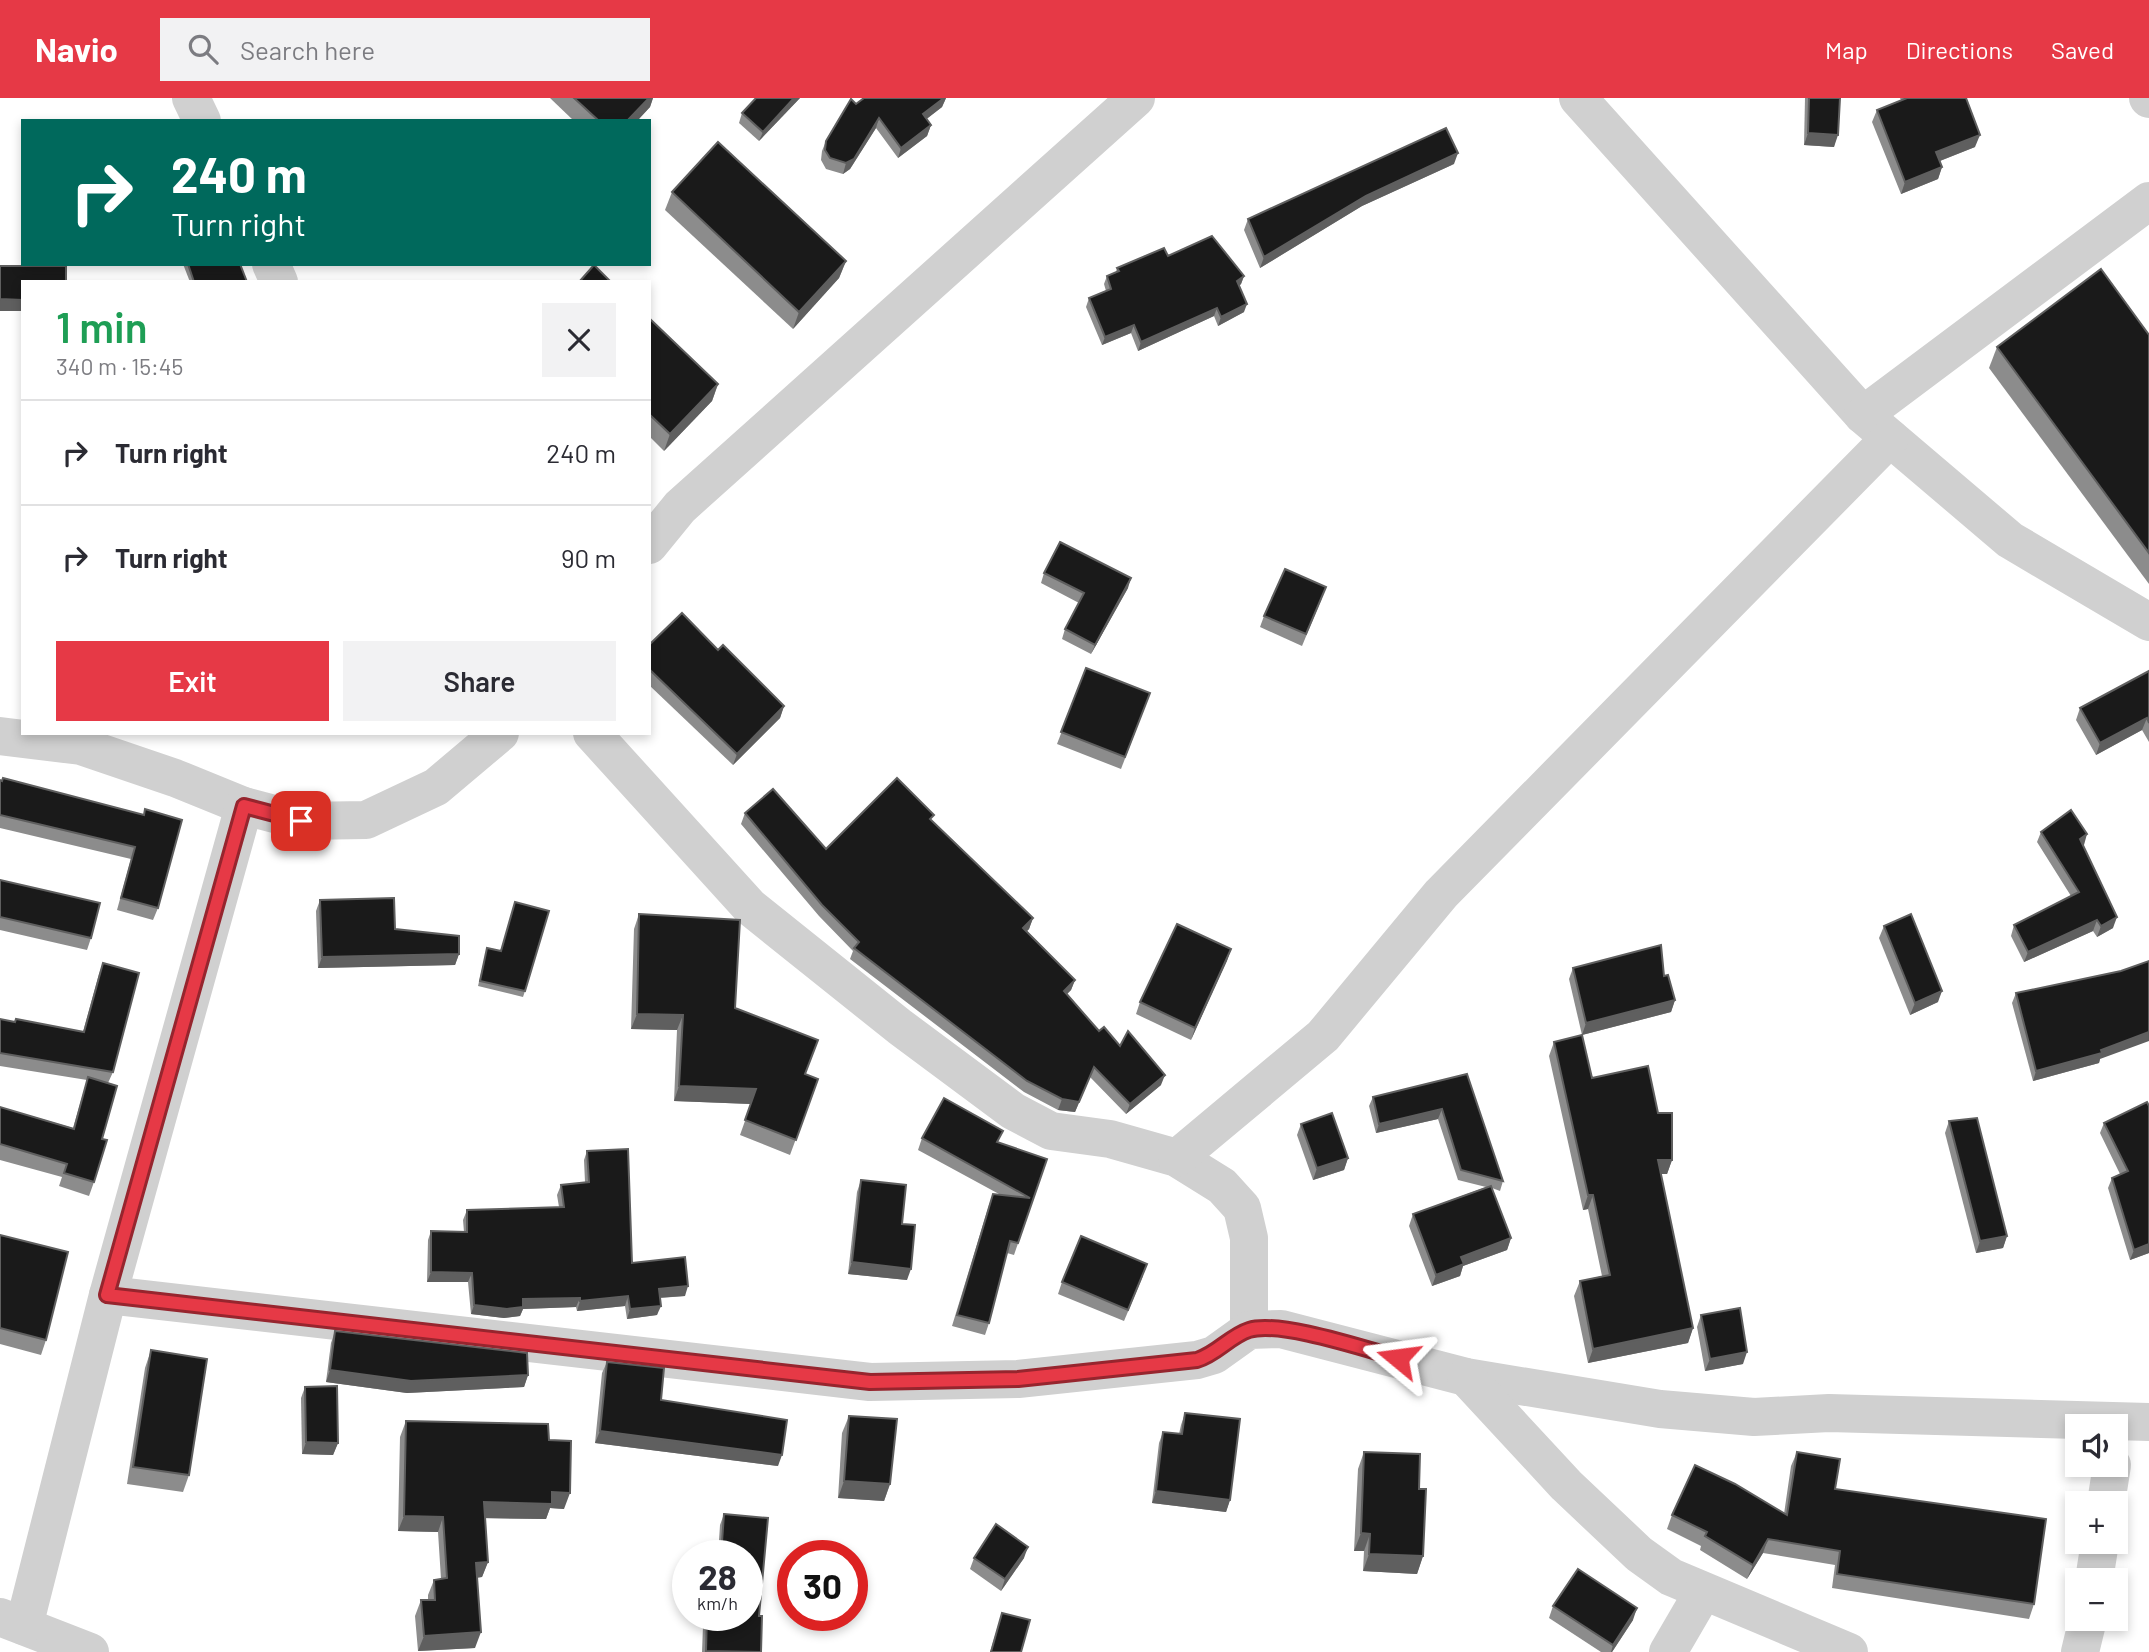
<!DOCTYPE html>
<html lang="en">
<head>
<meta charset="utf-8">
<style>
	:root { --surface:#fff; --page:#f2f2f3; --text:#2b2b33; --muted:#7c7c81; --line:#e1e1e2; --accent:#e63946 }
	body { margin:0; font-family:Barlow,sans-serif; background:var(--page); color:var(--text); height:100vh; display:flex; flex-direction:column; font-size:26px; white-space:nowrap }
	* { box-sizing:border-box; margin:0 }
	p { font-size:23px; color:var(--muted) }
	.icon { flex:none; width:38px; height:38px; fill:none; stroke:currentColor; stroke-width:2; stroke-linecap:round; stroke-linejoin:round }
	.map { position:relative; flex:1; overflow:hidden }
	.panel { position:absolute; left:21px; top:182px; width:630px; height:455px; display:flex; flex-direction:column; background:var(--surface); border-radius:0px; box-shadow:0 4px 10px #0003 }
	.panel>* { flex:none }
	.banner { position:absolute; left:21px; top:21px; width:630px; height:147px; border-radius:0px; box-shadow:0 4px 10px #0003; background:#00695c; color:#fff; overflow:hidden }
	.buttons { position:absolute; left:2065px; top:1316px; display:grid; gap:14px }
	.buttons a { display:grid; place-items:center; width:63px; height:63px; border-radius:0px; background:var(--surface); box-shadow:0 4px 10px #0003; font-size:35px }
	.speed { position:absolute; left:672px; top:1442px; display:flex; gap:14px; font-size:35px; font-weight:700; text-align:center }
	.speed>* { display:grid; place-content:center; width:91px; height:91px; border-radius:50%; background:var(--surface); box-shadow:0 4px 10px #0003; line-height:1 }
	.speed small { font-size:18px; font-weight:400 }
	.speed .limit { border:10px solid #d22; background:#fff; color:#111 }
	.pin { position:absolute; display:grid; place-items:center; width:60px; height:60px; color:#fff; margin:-30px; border-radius:14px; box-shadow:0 4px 10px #0006 }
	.me { position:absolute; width:77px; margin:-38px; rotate:286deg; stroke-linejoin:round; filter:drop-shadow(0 0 5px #0008) }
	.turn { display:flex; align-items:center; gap:24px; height:147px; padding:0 35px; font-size:32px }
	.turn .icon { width:91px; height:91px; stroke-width:2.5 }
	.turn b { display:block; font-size:49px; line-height:60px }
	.round { display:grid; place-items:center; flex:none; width:74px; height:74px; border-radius:0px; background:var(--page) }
	.overview { display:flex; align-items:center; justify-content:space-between; height:119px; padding:0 35px }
	h1 { font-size:42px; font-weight:600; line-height:52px; color:#1e9e55 }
	.action { display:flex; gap:14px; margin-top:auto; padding:14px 35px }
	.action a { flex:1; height:80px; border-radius:0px; background:var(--accent); color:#fff; font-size:28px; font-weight:600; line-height:80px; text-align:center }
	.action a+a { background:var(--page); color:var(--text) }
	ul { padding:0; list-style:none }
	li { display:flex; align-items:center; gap:21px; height:105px; padding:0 35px; border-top:2px solid var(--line) }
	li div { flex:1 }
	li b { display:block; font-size:26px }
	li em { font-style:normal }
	header { display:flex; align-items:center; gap:42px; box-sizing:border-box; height:98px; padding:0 35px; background:var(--accent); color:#fff }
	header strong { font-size:33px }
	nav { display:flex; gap:38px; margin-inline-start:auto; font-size:24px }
	.search { width:490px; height:63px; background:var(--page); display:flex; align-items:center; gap:18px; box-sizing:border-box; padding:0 24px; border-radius:0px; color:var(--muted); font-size:26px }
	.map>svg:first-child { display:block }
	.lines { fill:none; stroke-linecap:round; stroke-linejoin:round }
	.minor { stroke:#d0d0d0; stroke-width:38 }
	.wall { fill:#8c8c8c }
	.shaded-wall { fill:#5f5f5f }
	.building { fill:#1a1a1a; stroke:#5f5f5f; stroke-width:2 }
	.route-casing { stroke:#96252e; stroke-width:18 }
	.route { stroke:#e63946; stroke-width:12 }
</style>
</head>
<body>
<header>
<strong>Navio</strong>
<div class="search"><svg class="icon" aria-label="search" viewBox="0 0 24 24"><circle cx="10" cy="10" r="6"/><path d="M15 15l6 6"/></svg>Search here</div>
<nav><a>Map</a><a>Directions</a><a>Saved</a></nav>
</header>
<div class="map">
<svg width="2149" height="1554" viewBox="0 0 2149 1554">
	<rect width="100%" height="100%" fill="#fff"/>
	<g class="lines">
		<g class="minor">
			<path d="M191 0 202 23"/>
			<path d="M1578 0 1863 317 2010 442 2149 524"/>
			<path d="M2148 0 2149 1"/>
			<path d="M271 166 279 184"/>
			<path d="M1863 317 2149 103"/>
			<path d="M649 447 680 409 1136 0"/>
			<path d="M592 635 750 809 900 929 1013 1013 1051 1033 1110 1041 1177 1060 1222 1088 1242 1110 1249 1140V1232"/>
			<path d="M0 638 81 648 175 680 244 708 301 723 366 722 436 689 500 635"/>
			<path d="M1177 1060 1323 938 1441 796 1890 340"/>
			<path d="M108 1197 870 1284 1018 1281 1197 1262 1214 1257 1249 1232 1281 1231 1466 1279 1660 1311 1754 1319 1829 1315 2149 1324"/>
			<path d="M1466 1279 1566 1387 1639 1456 1671 1479 1849 1554"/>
			<path d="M2106 1405 2112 1367"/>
			<path d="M2094 1482 2100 1444"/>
			<path d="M0 1519 90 1554"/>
			<path d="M24 1528 108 1197 244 708"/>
			<path d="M1668 1554 1703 1494"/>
			<path d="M2080 1554 2088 1521"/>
		</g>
	</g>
	<g class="wall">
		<path d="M550 0H653L650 9 637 23H574Z"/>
		<path d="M800 0 759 43 739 25 742 15Z"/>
		<path d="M864 0H946L942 9 926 21 931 27 927 38 898 60 876 30 850 71 843 76 826 71 821 62 822 53 826 43 856 6Z"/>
		<path d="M1805 0H1840L1834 49 1804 47Z"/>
		<path d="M1900 0H1966L1975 49 1940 63 1942 69 1938 81 1901 96 1872 24 1877 12 1901 2Z"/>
		<path d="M1454 66 1362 108 1260 170 1244 132 1248 121Z"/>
		<path d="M672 94 846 163 839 180 793 231 665 112Z"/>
		<path d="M1168 158 1244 178 1241 186 1239 188 1244 214 1218 228 1214 218 1138 253 1131 235 1102 247 1086 209 1089 200 1106 193 1104 186 1107 178 1116 174 1117 170Z"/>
		<path d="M183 166H240L247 184H190Z"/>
		<path d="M649 220 718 286 712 303 664 353 649 338Z"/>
		<path d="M2149 237V486L1989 270 1997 249Z"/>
		<path d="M1044 475 1128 490 1091 556 1062 541 1065 531 1079 505 1041 485Z"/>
		<path d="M1322 500 1302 548 1260 529 1264 518Z"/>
		<path d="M649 547 718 552 784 608 780 620 733 667 649 587Z"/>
		<path d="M1086 570 1150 595 1121 671 1057 646Z"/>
		<path d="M2149 573V644L2142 632 2096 657 2076 622 2080 610Z"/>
		<path d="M0 682 143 717 158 810 153 822 117 812 131 761 0 730Z"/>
		<path d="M745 715 826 751 932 723 1033 820 1029 831 1027 833 1075 882 1071 892 1067 896 1099 933 1120 948 1161 987 1126 1016 1090 979 1075 1014 1058 1012 1024 994 850 861 853 853 819 818 741 726Z"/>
		<path d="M2041 734 2083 747 2113 830 2097 839 2093 833 2024 864 2011 838 2014 827 2071 798 2037 744Z"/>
		<path d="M0 782 91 840 87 852 0 832Z"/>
		<path d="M320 802 459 856 455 867 318 870 316 813Z"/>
		<path d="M639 816 735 910 805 976 818 981 790 1057 740 1037 751 1006 674 1003 677 932 631 931 634 831Z"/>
		<path d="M1884 828 1938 904 1910 917 1879 840Z"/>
		<path d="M487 850 525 893 523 899 478 888Z"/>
		<path d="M1231 851 1191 942 1136 916 1140 904Z"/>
		<path d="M103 865 113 974 108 985 102 1041 94 1084 89 1098 59 1088 62 1079 0 1062V1009L73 1030 87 982 0 968V921L15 924 83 934 99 876Z"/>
		<path d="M1573 870 1664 878 1675 902 1671 914 1582 937 1569 881Z"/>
		<path d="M2016 895 2100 961 2099 965 2033 983 2012 905Z"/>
		<path d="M1554 944 1592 980 1658 1015 1672 1062 1667 1076H1661L1693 1230 1688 1245 1588 1265 1574 1198 1580 1183 1602 1178 1588 1111 1583 1112 1549 958Z"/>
		<path d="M1467 976 1503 1083 1500 1093 1492 1090 1511 1140 1507 1152 1463 1168 1460 1178 1432 1188 1409 1128 1413 1116 1486 1089 1458 1082 1438 1021 1376 1035 1369 1008 1373 999Z"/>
		<path d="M2149 1008V1155L2130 1162 2108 1090 2112 1080 2120 1076 2100 1035 2104 1025Z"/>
		<path d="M1949 1023 2007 1138 2003 1150 1976 1155 1945 1035Z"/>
		<path d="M1301 1026 1348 1060 1344 1072 1313 1082 1297 1037Z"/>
		<path d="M922 1040 999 1045 1047 1061 1014 1157 1007 1155 989 1225 985 1237 952 1228 989 1107 993 1096H999L918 1052Z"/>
		<path d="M587 1053 632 1165 685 1198 660 1200 657 1217 627 1221 625 1208 577 1213 576 1209 523 1211 520 1218 504 1220 471 1216 468 1184H427L428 1142 431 1133 464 1134 463 1122 467 1112 559 1109 557 1097 561 1087 585 1084 584 1062Z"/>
		<path d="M861 1082 902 1126 907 1182 848 1176 857 1094Z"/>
		<path d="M0 1137 46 1242 41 1257 0 1246Z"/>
		<path d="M1143 1178 1124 1223 1058 1196 1062 1184Z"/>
		<path d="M1701 1217 1743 1266 1705 1273 1697 1229Z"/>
		<path d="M335 1233 528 1277 524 1289 407 1295 326 1284 331 1245Z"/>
		<path d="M151 1252 189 1377 183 1394 127 1386 145 1270Z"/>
		<path d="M607 1264 661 1302 778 1368 595 1345 602 1275Z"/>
		<path d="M305 1289 338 1345 333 1357 302 1356 301 1300Z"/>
		<path d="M1185 1315 1230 1402 1226 1414 1152 1405 1159 1345 1163 1334 1179 1336 1181 1327Z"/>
		<path d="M849 1318 890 1386 884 1403 838 1400 842 1335Z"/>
		<path d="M406 1323 549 1342 564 1411 550 1410 546 1421 485 1420 488 1464 482 1479 477 1480 475 1550 418 1553 415 1518 421 1502H428V1497L434 1482 441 1481 438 1434 398 1433 400 1339Z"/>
		<path d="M1364 1354 1419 1391 1423 1458 1417 1476 1363 1473 1364 1453H1354L1358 1371Z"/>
		<path d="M1797 1354 1835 1391 2034 1506 2029 1521 1832 1490 1835 1467 1763 1455 1747 1481 1700 1452 1701 1448 1667 1431 1672 1417 1784 1416 1791 1368Z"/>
		<path d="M724 1416 768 1420 759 1518H762L761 1554H702L703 1528 707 1517H747V1458H718L720 1427Z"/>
		<path d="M974 1460H1024L1001 1493 970 1471Z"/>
		<path d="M1553 1508 1633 1522 1612 1554H1601L1549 1520Z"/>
		<path d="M1002 1515 1021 1554H990Z"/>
	</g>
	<g class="shaded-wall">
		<path d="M649 0H653L650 9 637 23H627Z"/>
		<path d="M794 0H800L759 43 763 34Z"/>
		<path d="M944 0H946L942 9 919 27 923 16Z"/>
		<path d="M879 20 876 30 850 71 843 76 846 65Z"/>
		<path d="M931 27 927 38 898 60 901 50Z"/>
		<path d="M1808 35 1838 37 1834 49 1804 47Z"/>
		<path d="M1980 37 1975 49 1932 66 1936 54Z"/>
		<path d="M1458 55 1454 66 1362 108 1260 170 1264 159 1366 98Z"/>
		<path d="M1942 69 1938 81 1901 96 1905 84Z"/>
		<path d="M846 163 839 180 793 231 799 214Z"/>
		<path d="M1244 178 1241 186 1234 192 1237 183Z"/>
		<path d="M0 201 23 202V213H0Z"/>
		<path d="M1247 206 1244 214 1218 228 1221 219Z"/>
		<path d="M1217 210 1214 218 1138 253 1141 244Z"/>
		<path d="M1134 227 1131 235 1102 247 1105 239Z"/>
		<path d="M718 286 712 303 664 353 670 336Z"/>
		<path d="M1131 480 1128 490 1091 556 1095 547Z"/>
		<path d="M784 608 780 620 733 667 737 656Z"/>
		<path d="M2147 620 2142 632 2096 657 2100 645Z"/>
		<path d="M2087 736 2084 747 2076 751 2080 741Z"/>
		<path d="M2117 819 2113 830 2097 839 2101 828Z"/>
		<path d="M1033 820 1029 831 1019 841 1023 830Z"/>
		<path d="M2097 822 2093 833 2024 864 2028 854Z"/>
		<path d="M1231 851 1227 863 1191 942 1195 930Z"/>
		<path d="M459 856 455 867 318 870 322 859Z"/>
		<path d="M1075 882 1071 892 1060 903 1064 893Z"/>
		<path d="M1942 893 1938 904 1910 917 1915 905Z"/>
		<path d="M1675 902 1671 914 1582 937 1586 925Z"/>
		<path d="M637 916 683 917 677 932 631 931Z"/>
		<path d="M2149 934V943L2100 961 2099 965 2033 983 2036 973 2101 952Z"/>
		<path d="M1094 969 1075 1014 1058 1012 1062 1001Z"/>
		<path d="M1165 977 1161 987 1126 1016 1130 1006Z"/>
		<path d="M679 988 756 991 751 1006 674 1003Z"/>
		<path d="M1442 1011 1438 1021 1376 1035 1379 1026Z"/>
		<path d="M1348 1060 1344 1072 1313 1082 1317 1070Z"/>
		<path d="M1658 1062H1672L1667 1076H1653Z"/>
		<path d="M1588 1097H1593L1588 1111 1583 1112Z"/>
		<path d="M2007 1138 2003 1150 1976 1155 1980 1143Z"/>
		<path d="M1511 1140 1507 1152 1463 1168 1460 1178 1432 1188 1436 1177 1461 1159Z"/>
		<path d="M2149 1146V1155L2130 1162 2134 1152Z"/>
		<path d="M852 1164 911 1171 907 1182 848 1176Z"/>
		<path d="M431 1174 472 1175 468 1184H427Z"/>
		<path d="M688 1188 685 1198 655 1200 659 1191Z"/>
		<path d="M628 1198 625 1208 577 1213 580 1203Z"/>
		<path d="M580 1200 576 1209 523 1211 520 1218 504 1220 471 1216 474 1207 523 1201Z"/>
		<path d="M661 1208 657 1217 627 1221 630 1211Z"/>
		<path d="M1693 1230 1688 1245 1588 1265 1593 1251Z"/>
		<path d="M1747 1254 1743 1266 1705 1273 1710 1261Z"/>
		<path d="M330 1272 528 1277 524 1289 407 1295 326 1284Z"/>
		<path d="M600 1333 782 1357 778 1368 595 1345Z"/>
		<path d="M306 1344 338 1345 333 1357 302 1356Z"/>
		<path d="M844 1383 890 1386 884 1403 838 1400Z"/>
		<path d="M1156 1393 1230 1402 1226 1414 1152 1405Z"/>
		<path d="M552 1394 570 1395 564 1411 550 1410 546 1421 478 1420 484 1404Z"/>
		<path d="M404 1418 443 1419 438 1434 398 1433Z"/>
		<path d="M1361 1435 1370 1436 1364 1453H1354Z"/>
		<path d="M1768 1441 1763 1455 1747 1481 1753 1467Z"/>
		<path d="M1028 1449 1024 1460 1001 1493 1005 1481Z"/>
		<path d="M1369 1456 1423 1458 1417 1476 1363 1473Z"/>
		<path d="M488 1464 482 1479 470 1480 476 1465Z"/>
		<path d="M1637 1510 1633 1522 1612 1554H1611L1613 1547Z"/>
		<path d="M481 1534 475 1550 418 1553 424 1538Z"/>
	</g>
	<g class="building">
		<path d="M574 0H649L627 23H599Z"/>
		<path d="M756 0H794L763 34 742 15Z"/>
		<path d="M864 0H944L923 16 931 27 901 50 879 20 854 61 846 65 830 60 825 52 826 43 851 1 856 6Z"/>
		<path d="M1809 0H1840L1838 37 1808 35Z"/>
		<path d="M1907 0H1966L1980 37 1936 54 1942 69 1905 84 1877 12Z"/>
		<path d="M1446 30 1458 55 1366 98 1264 159 1248 121Z"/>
		<path d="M718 44 846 163 799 214 672 94Z"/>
		<path d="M1212 138 1244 178 1237 183 1247 206 1221 219 1217 210 1141 244 1134 227 1105 239 1089 200 1111 191 1107 178 1119 173 1117 170 1164 150 1168 158Z"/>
		<path d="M188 166H240L247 184H194Z"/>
		<path d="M594 167 611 184H579Z"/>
		<path d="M0 168H66V184H23V202L0 201Z"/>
		<path d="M2101 171 2149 237V455L1997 249Z"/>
		<path d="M649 220 718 286 670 336 649 316Z"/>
		<path d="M1060 444 1131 480 1095 547 1065 531 1084 495 1044 475Z"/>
		<path d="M1285 471 1326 489 1306 536 1264 518Z"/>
		<path d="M682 515 718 552 723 547 784 608 737 656 649 571V547Z"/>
		<path d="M1086 570 1150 595 1125 659 1061 634Z"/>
		<path d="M2149 573V625L2147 620 2100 645 2080 610Z"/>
		<path d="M3 680 144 717 145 711 182 722 158 810 121 800 135 749 0 717V682L2 683Z"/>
		<path d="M897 680 934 717 930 721 1033 820 1023 830 1075 882 1064 893 1099 933 1104 929 1120 948 1128 933 1165 977 1130 1006 1094 969 1079 1004 1062 1001 1027 983 854 850 859 844 822 807 745 715 773 691 826 751Z"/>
		<path d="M2071 712 2087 736 2080 741 2117 819 2101 828 2097 822 2028 854 2014 827 2079 794 2041 734Z"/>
		<path d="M0 782 100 805 91 840 0 819Z"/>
		<path d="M394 800 395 831 459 838V856L322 859 320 802Z"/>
		<path d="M515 804 549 813 525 893 480 883 487 850 501 853Z"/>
		<path d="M639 816 740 822 735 910 818 942 805 976 818 981 796 1042 745 1022 756 991 679 988 683 917 637 916Z"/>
		<path d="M1911 816 1942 893 1915 905 1884 828Z"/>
		<path d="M1177 826 1231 851 1195 930 1140 904Z"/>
		<path d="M1661 847 1664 878 1668 877 1675 902 1586 925 1573 870Z"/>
		<path d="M2149 863V934L2101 952 2102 955 2036 973 2016 895 2121 873Z"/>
		<path d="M103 865 139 875 113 974 0 955V921L15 924 16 921 84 934Z"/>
		<path d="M1582 937 1592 980 1648 968 1658 1015H1672V1062H1658L1693 1230 1593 1251 1580 1183 1610 1177 1593 1097H1588L1554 944Z"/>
		<path d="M1467 976 1503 1083 1461 1072 1442 1011 1379 1026 1373 999Z"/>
		<path d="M88 979 117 988 102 1041 107 1042 94 1084 64 1075 67 1066 0 1046V1009L74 1031Z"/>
		<path d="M944 1000 1003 1033 997 1044 1047 1061 1018 1145 1010 1143 989 1225 957 1217 993 1096 1030 1100 922 1040Z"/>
		<path d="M2147 1004 2149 1008V1146L2134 1152 2112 1080 2128 1073 2104 1025Z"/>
		<path d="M1332 1015 1348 1060 1317 1070 1301 1026Z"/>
		<path d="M1977 1020 2007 1138 1980 1143 1949 1023Z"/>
		<path d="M628 1051 632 1165 685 1159 688 1188 659 1191 661 1208 630 1211 628 1198 580 1203V1200L523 1201V1209L507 1211 474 1207 472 1175 431 1174V1133L467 1134V1112L564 1109 561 1087 589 1084 587 1053Z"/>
		<path d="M861 1082 906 1087 902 1126 915 1127 911 1171 852 1164Z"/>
		<path d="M1491 1088 1511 1140 1461 1159 1464 1166 1436 1177 1413 1116Z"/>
		<path d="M0 1137 68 1154 46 1242 0 1230Z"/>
		<path d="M1081 1138 1147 1166 1128 1212 1062 1184Z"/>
		<path d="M1740 1210 1747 1254 1710 1261 1701 1217Z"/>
		<path d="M335 1233 527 1255 528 1277 411 1283 330 1272Z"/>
		<path d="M151 1252 207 1261 189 1377 133 1369Z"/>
		<path d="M607 1264 664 1270 661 1302 787 1322 782 1357 600 1333Z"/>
		<path d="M337 1288 338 1345 306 1344 305 1289Z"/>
		<path d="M1185 1315 1240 1321 1230 1402 1156 1393 1163 1334 1182 1336Z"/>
		<path d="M849 1318 897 1321 890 1386 844 1383Z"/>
		<path d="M406 1323 548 1326 549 1342 571 1343 570 1395 552 1394V1406L484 1404 488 1464 476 1465 481 1534 424 1538 421 1502H435L434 1482 447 1480 443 1419 404 1418Z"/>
		<path d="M1364 1354 1420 1356 1419 1391H1426L1423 1458 1369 1456 1370 1436 1361 1435Z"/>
		<path d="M1797 1354 1840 1361 1835 1391 2046 1421 2034 1506 1837 1476 1840 1453 1768 1441 1753 1467 1705 1438 1707 1434 1672 1417 1695 1367 1735 1386 1787 1417Z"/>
		<path d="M724 1416 768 1420 759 1518H762L761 1554 706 1553 707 1517H747V1458H721Z"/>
		<path d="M996 1426 1028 1449 1005 1481 974 1460Z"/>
		<path d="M1578 1471 1637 1510 1613 1547 1553 1508Z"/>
		<path d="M1002 1515 1030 1522 1021 1554H991Z"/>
	</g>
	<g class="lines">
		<g class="route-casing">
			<path id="route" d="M301 723 244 708 107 1197 870 1284 1018 1281 1197 1262C1217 1256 1230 1238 1249 1232 1279 1222 1365 1251 1398 1260"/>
		</g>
		<use href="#route" class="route"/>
	</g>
</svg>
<div class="buttons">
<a><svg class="icon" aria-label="sound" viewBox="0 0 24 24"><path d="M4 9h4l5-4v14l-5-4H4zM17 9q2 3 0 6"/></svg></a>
<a>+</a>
<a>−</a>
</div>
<div class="speed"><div>28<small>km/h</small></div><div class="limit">30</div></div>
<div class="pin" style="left:301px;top:723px;background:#d93025"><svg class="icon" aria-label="arrive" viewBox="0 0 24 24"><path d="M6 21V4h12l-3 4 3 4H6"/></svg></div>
<svg class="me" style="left:1398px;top:1260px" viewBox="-20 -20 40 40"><path d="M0-17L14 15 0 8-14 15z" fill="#e63946" stroke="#fff" stroke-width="4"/></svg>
<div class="banner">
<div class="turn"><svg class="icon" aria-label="right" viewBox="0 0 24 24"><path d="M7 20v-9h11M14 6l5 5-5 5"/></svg><div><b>240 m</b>Turn right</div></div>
</div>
<section class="panel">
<div class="overview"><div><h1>1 min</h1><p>340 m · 15:45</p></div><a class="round"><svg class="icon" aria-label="close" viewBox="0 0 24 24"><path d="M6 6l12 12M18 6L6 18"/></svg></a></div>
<ul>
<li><svg class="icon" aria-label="right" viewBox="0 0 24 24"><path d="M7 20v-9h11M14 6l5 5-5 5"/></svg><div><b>Turn right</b></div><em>240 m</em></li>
<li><svg class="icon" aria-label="right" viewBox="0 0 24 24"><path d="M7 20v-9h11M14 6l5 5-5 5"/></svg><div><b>Turn right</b></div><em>90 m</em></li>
</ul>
<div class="action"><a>Exit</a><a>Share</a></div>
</section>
</div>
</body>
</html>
